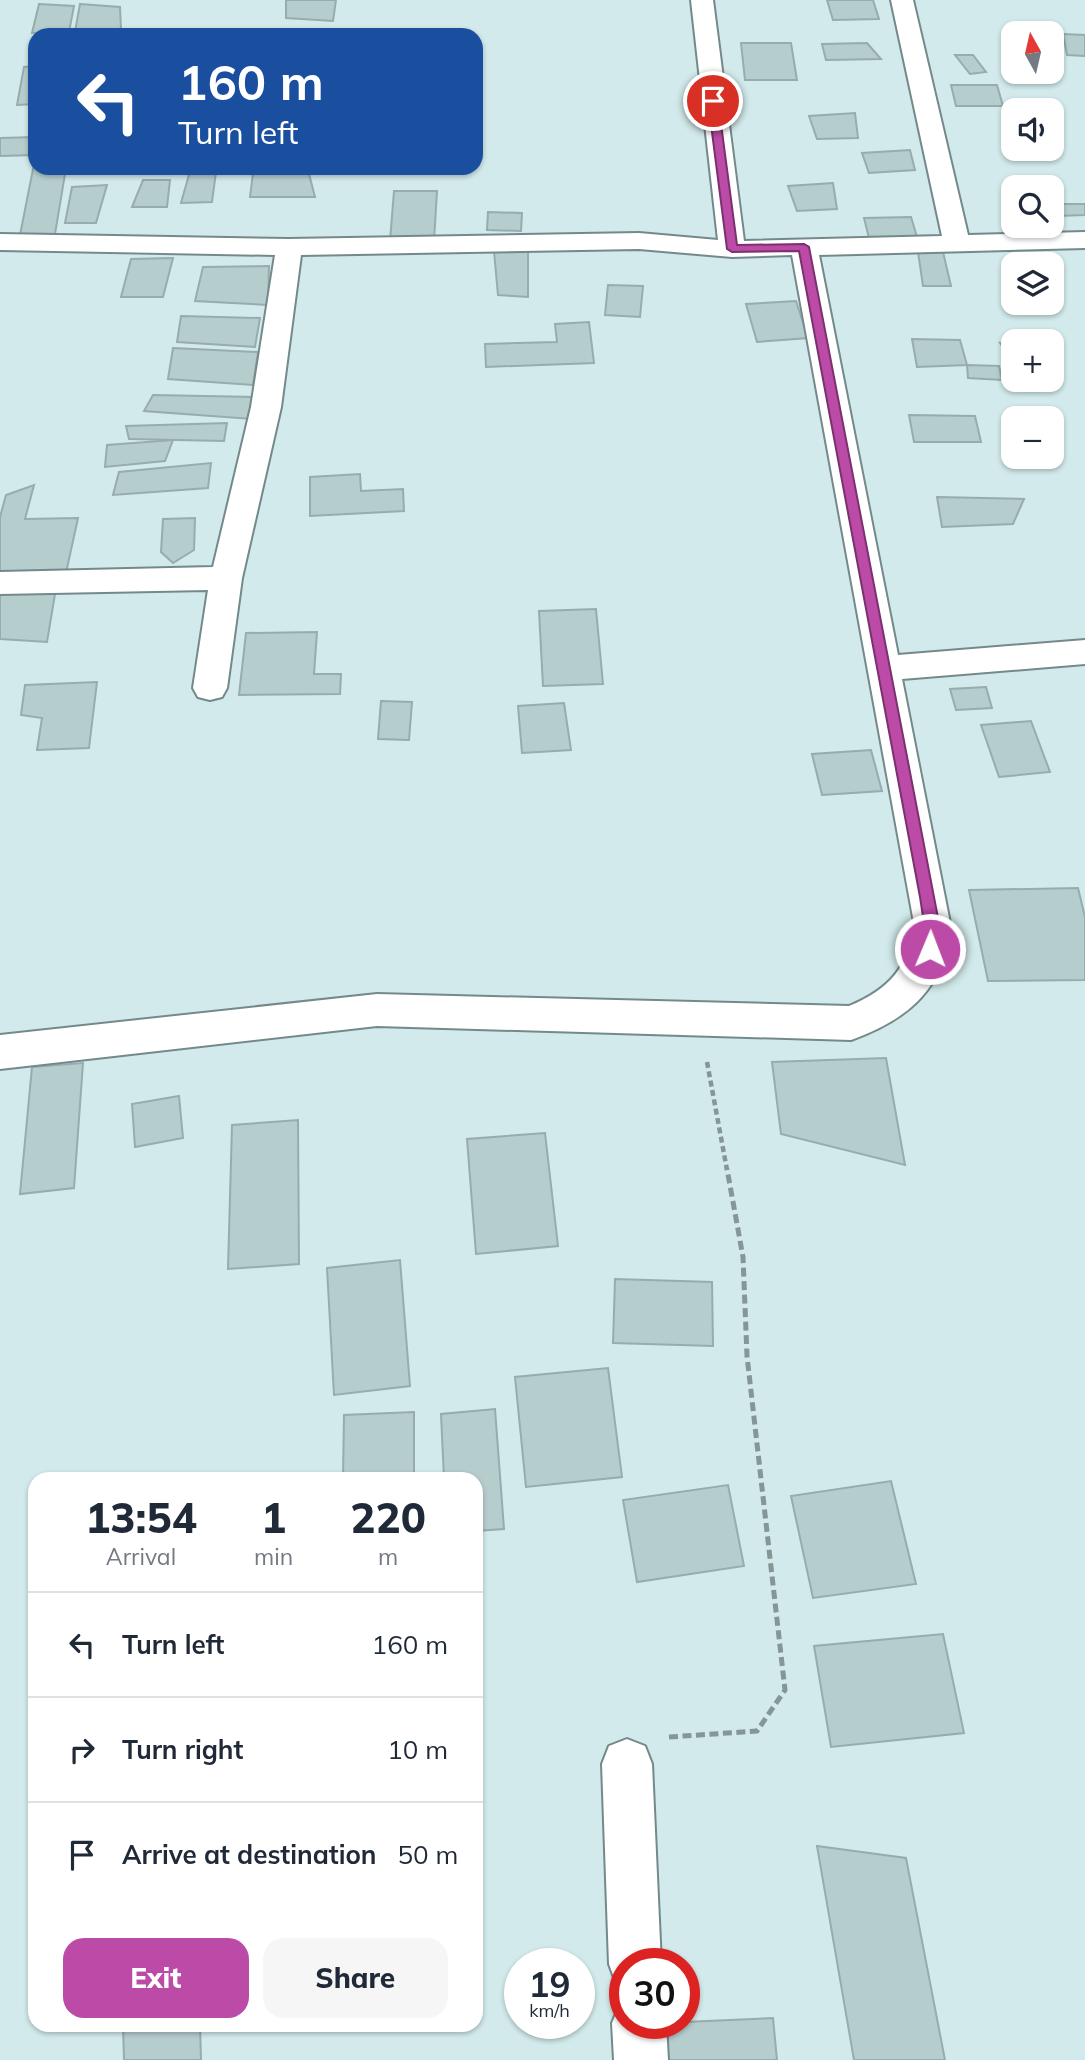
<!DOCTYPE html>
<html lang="en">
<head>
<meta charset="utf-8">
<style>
	:root { --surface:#fff; --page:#f6f6f7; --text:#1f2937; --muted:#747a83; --line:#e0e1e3; --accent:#bb4ba7 }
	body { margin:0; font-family:Mulish,sans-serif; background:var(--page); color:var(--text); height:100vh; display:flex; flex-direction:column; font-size:26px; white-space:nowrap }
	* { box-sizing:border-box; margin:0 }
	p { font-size:23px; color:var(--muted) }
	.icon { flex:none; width:38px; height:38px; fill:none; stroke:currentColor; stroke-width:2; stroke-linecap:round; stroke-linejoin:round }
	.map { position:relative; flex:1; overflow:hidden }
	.panel { position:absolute; left:28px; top:1472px; width:455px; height:560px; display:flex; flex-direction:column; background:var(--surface); border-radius:21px; box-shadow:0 2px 5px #0004 }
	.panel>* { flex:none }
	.guide { position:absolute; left:28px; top:28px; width:455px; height:147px; border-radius:21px; box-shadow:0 2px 5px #0004; background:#1a4fa0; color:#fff; overflow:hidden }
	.needle { width:46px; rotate:352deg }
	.tools { position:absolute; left:1001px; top:21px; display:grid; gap:14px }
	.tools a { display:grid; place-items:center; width:63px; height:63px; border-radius:14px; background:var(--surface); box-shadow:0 2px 5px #0004; font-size:35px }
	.speed { position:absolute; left:504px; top:1948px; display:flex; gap:14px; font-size:35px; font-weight:700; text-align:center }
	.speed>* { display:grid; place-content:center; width:91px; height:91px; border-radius:50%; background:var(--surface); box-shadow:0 2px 5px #0004; line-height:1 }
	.speed small { font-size:18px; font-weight:400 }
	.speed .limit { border:10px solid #d22; background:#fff; color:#111 }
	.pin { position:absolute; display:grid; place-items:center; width:60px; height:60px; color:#fff; margin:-30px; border:4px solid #fff; border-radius:50%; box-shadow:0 2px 7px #0007 }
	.me { position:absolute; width:77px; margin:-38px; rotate:1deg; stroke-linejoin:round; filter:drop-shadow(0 0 5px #0008) }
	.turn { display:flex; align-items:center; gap:24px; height:147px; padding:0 35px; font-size:32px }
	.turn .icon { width:91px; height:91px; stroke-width:2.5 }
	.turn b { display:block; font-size:49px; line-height:60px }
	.eta { display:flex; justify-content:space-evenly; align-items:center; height:119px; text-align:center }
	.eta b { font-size:42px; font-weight:800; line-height:49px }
	.primary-button { display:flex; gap:14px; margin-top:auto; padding:14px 35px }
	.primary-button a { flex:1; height:80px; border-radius:21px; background:var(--accent); color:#fff; font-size:28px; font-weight:800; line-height:80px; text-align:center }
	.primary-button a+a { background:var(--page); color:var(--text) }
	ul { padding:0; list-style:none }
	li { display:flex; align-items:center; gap:21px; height:105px; padding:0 35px; border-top:2px solid var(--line) }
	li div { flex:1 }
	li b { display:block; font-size:26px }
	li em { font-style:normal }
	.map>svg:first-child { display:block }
	.building { fill:#b6cdce; stroke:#96acad; stroke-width:2 }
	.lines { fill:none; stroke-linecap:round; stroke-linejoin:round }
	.minor-casing { stroke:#74898a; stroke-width:4 }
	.path-far1 { stroke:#849696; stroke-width:4.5; stroke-dasharray:6 3.5; stroke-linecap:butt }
	.path { stroke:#849696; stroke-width:5; stroke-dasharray:9 4.5; stroke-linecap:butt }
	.minor { fill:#fff; fill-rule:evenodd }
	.route { fill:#bb4ba7; stroke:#7a316d; stroke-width:2 }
</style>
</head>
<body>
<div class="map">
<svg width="1085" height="2060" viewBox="0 0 1085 2060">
	<rect width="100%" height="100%" fill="#d2eaeb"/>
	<g class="building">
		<path d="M286 0H336L333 21 286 18Z"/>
		<path d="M827 0H873L879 19 833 20Z"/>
		<path d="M39 4 74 6 69 32 32 33Z"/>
		<path d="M80 4 120 7 121 29 75 32Z"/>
		<path d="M1063 34 1085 35V56L1067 55Z"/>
		<path d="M741 43H791L797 80H745Z"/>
		<path d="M867 43 881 59 826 60 822 44Z"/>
		<path d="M955 55H973L986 72 970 74Z"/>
		<path d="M35 66V104L17 105 24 67Z"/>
		<path d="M951 85H997L1003 106H956Z"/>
		<path d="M855 113 858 138 817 139 809 116Z"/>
		<path d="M35 137V155L0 156V138Z"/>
		<path d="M910 150 915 170 869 173 862 153Z"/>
		<path d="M34 164 35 168H66L55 234 20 235Z"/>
		<path d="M117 168H149V174L116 171Z"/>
		<path d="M308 170 315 197H250L253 173Z"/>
		<path d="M190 171 216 172 212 202 181 203Z"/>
		<path d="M143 180H170L167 207H132Z"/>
		<path d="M833 183 837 209 797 211 788 186Z"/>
		<path d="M107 185 96 223H65L72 187Z"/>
		<path d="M394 191H437L434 241H390Z"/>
		<path d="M1063 204H1085V215L1059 216Z"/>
		<path d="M488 212 522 213 521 231 487 230Z"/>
		<path d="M911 217 917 237 869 238 864 218Z"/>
		<path d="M494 251 528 252V297L498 295Z"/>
		<path d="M918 252H943L951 286H923Z"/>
		<path d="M173 258 163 297H121L131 259Z"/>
		<path d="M269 266 268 305 195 301 203 267Z"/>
		<path d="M608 285 643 286 640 317 605 315Z"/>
		<path d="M796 301 808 338 757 342 746 304Z"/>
		<path d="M181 316 260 318 255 347 177 342Z"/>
		<path d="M589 322 594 363 486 367 485 344 557 342 555 324Z"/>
		<path d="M912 339 960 340 967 365 917 367Z"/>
		<path d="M1000 343 1013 344V362Z"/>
		<path d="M173 348 258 352 253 385 168 379Z"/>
		<path d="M967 365 999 366 1002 380 968 378Z"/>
		<path d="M153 395 255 397 252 419 144 411Z"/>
		<path d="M909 415 975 416 981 442H914Z"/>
		<path d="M227 423 224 441 129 439 126 426Z"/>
		<path d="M173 440 165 461 105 467 107 445Z"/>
		<path d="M211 463 208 488 113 495 119 472Z"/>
		<path d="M360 474 361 491 403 489 404 511 310 516V477Z"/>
		<path d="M34 485 25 519 78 518 66 573H0V517L6 495Z"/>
		<path d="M937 497 1024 499 1013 524 942 527Z"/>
		<path d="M195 518 194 550 173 563 161 552 163 519Z"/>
		<path d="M56 588 47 642 0 639V592Z"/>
		<path d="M596 609 603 684 543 686 539 611Z"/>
		<path d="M317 632 314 674H341L340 694 239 695 246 633Z"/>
		<path d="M97 682 89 748 37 750 42 718 21 715 25 685Z"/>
		<path d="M986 687 992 708 956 710 950 689Z"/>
		<path d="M381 701 412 702 409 740 378 739Z"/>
		<path d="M564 703 571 750 522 753 518 706Z"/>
		<path d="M1031 721 1050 772 999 777 981 725Z"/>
		<path d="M871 750 882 791 822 795 812 754Z"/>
		<path d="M1078 888 1085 917V980L988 981 969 890Z"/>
		<path d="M886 1058 905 1165 781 1134 772 1062Z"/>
		<path d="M83 1063 74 1188 20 1194 32 1067Z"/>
		<path d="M179 1096 183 1138 135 1147 132 1104Z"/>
		<path d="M298 1120 299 1264 228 1269 232 1125Z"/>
		<path d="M545 1133 558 1246 476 1254 467 1139Z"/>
		<path d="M400 1260 410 1386 334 1395 327 1268Z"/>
		<path d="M615 1279 712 1282 713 1346 613 1343Z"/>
		<path d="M608 1368 622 1477 526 1487 515 1377Z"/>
		<path d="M495 1409 504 1529 476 1531V1479H444L441 1414Z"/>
		<path d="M414 1412V1479H343L344 1415Z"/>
		<path d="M891 1481 916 1584 813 1598 791 1496Z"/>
		<path d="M728 1485 744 1566 637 1582 623 1500Z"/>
		<path d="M943 1634 964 1733 831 1747 814 1646Z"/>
		<path d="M817 1846 906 1858 945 2060H854Z"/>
		<path d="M773 2018 777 2060H665L663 2023Z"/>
		<path d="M123 2025H200L201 2060H124Z"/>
	</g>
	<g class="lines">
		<g class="minor-casing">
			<g id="minor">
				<path d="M691 0H713L744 241 942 236 891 0H913L968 235 1085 232V248L819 255 898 655 1085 640V664L902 679 950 923C946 988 909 1019 851 1040L377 1026 0 1069V1035L377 994 849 1006C889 990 910 966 914 923L792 255 732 257 639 249 301 255 281 407 242 578 227 688 222 697 210 700 198 697 193 688 208 590 0 594V572L213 567 251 407 275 255 0 250V234L289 239 639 233 718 240Z"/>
				<path d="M627 1739 645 1746 652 1764 661 1964H625V1986L616 1983 609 1964 602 1764 609 1746Z"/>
				<path d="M625 2002V2023H666L668 2060H614L612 2023 620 2004Z"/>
			</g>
		</g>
		<path class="path-far1" d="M707 1062 727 1170"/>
		<path class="path" d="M669 1737 757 1731 785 1690 747 1356 743 1257 727 1169"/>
		<use href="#minor" class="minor"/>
	</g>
	<path class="route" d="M713 98 718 101 737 245 804 244 809 247 939 923 937 949 930 955 922 949 924 923 920 897 799 251 732 252 727 249 708 101Z"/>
</svg>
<div class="tools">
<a><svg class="needle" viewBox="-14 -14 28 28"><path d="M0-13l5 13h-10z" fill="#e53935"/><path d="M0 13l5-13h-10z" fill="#747a83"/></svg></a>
<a><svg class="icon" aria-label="sound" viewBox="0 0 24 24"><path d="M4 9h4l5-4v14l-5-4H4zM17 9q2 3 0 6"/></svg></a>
<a><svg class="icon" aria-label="search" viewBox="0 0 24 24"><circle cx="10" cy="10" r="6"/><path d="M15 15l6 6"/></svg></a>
<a><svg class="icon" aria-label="layers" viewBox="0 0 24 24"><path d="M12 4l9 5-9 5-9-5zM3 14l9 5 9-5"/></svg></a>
<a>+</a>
<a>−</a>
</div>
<div class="speed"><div>19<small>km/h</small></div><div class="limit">30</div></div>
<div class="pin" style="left:713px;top:101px;background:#d93025"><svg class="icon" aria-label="arrive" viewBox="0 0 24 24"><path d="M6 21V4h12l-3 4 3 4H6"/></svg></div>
<svg class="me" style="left:930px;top:949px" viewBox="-20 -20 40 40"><circle r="17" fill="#bb4ba7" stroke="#fff" stroke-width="3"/><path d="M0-11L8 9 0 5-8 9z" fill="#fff"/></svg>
<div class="guide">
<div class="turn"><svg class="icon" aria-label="left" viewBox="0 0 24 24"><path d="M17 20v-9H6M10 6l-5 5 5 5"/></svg><div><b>160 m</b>Turn left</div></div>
</div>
<section class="panel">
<div class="eta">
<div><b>13:54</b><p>Arrival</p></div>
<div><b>1</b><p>min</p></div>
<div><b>220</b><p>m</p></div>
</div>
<ul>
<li><svg class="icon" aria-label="left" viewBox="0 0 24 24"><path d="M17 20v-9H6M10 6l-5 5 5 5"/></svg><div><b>Turn left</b></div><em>160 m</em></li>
<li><svg class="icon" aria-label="right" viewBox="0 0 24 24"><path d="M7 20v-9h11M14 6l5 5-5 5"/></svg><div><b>Turn right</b></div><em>10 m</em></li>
<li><svg class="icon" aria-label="arrive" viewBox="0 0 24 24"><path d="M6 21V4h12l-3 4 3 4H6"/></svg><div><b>Arrive at destination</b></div><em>50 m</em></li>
</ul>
<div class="primary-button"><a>Exit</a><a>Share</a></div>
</section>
</div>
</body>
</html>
